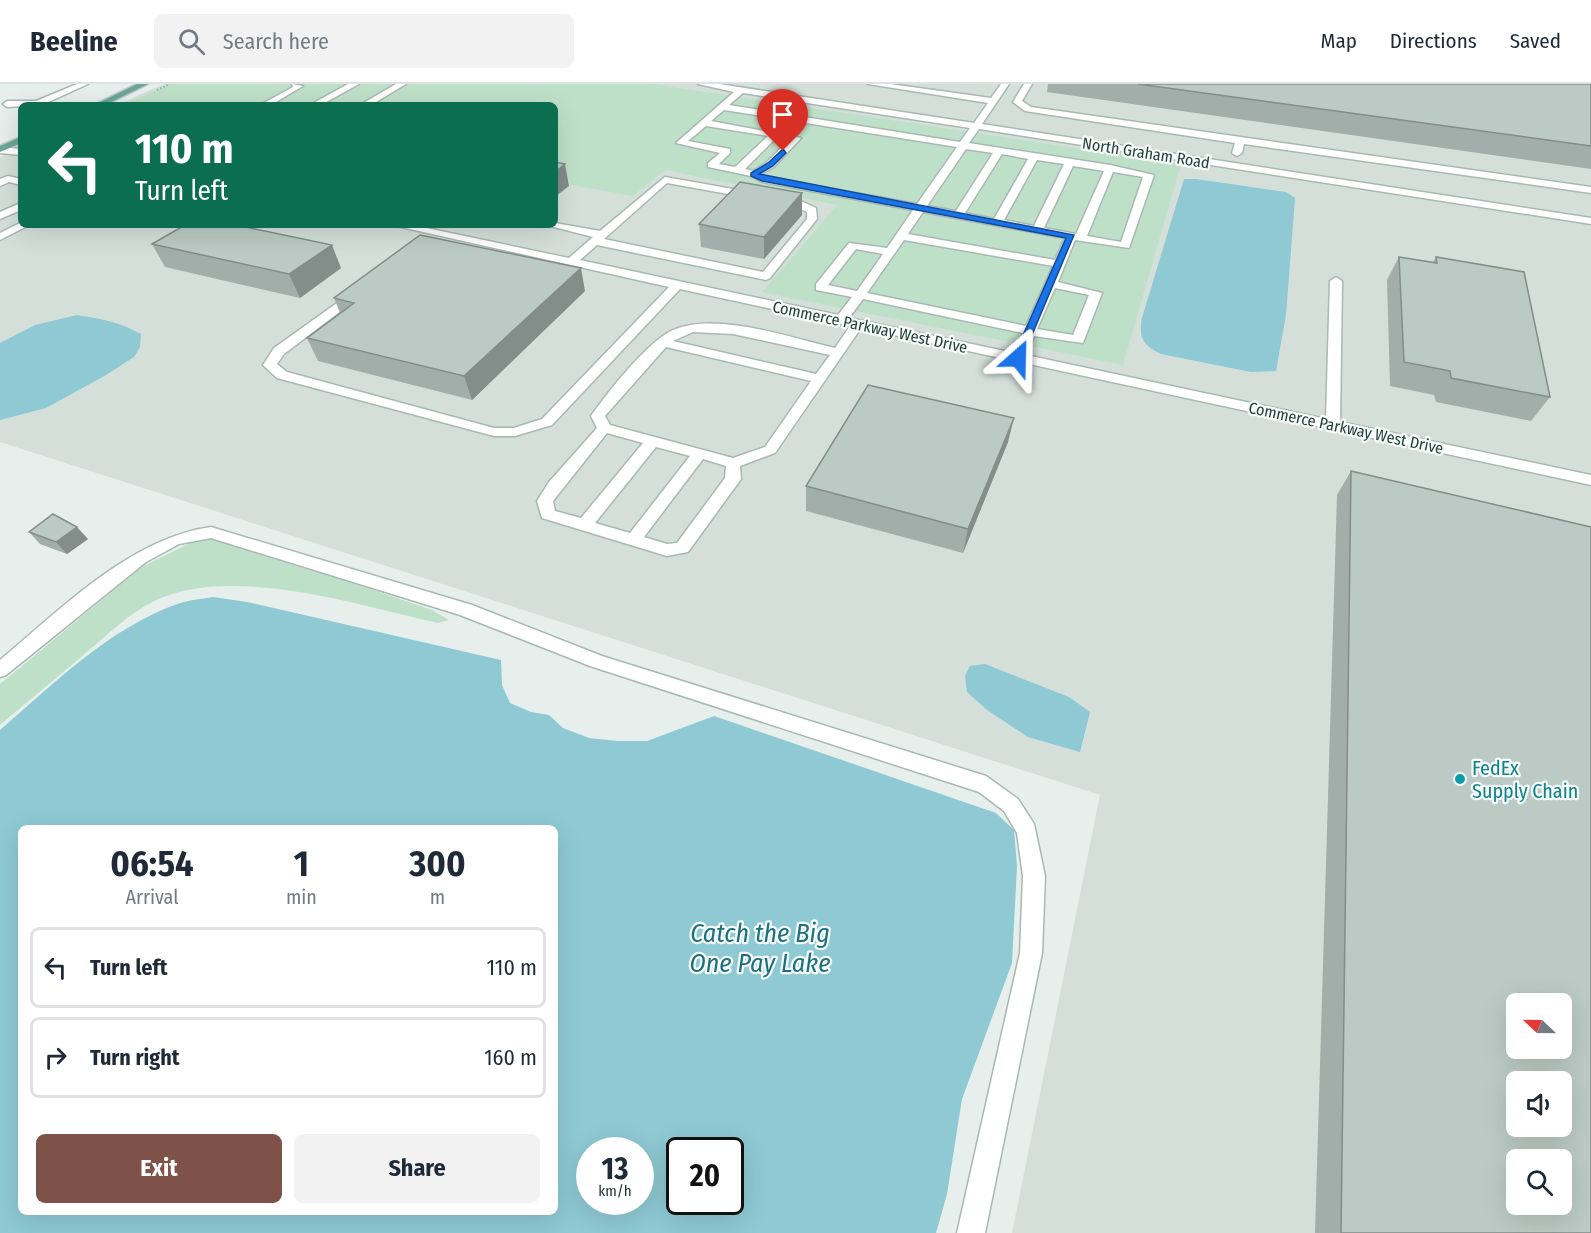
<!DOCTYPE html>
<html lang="en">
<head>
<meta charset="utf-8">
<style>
	:root { --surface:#fff; --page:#f2f2f3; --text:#1f2937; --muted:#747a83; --line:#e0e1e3; --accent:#7f5249 }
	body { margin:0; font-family:"Fira Sans Condensed",sans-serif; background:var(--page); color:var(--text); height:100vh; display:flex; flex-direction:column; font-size:22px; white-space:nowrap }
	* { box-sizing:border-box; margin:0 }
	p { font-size:20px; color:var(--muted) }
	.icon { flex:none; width:33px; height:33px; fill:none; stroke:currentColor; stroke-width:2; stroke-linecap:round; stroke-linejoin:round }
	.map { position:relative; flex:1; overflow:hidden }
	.panel { position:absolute; left:18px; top:741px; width:540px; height:390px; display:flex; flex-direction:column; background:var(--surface); border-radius:9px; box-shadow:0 6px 24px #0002 }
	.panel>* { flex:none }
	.hud { position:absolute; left:18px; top:18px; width:540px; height:126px; border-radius:9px; box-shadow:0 6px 24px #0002; background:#0b6e4f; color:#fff; overflow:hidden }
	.needle { width:39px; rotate:292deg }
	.buttons { position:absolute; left:1506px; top:909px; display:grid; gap:12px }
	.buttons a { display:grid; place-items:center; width:66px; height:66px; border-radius:9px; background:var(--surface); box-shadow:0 6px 24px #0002; font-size:30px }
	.speed { position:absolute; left:576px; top:1053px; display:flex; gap:12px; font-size:30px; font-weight:700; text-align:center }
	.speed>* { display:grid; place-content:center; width:78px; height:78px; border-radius:50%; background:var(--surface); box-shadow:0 6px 24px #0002; line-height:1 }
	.speed small { font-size:15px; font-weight:400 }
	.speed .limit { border:3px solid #111; border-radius:9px; background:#fff; color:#111 }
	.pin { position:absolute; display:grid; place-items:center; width:51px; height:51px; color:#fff; margin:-62px -26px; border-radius:50% 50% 50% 0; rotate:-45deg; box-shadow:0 0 6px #0007 }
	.pin .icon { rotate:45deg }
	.me { position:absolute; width:66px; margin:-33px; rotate:25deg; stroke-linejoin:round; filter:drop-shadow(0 0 4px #0008) }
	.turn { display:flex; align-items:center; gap:21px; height:126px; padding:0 18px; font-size:27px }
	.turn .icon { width:78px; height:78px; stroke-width:2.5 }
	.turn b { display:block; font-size:42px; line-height:51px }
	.eta { display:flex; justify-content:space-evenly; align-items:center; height:102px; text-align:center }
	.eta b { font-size:36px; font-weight:700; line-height:42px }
	.primary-button { display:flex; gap:12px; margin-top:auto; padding:12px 18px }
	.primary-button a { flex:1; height:69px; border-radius:9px; background:var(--accent); color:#fff; font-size:24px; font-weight:700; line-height:69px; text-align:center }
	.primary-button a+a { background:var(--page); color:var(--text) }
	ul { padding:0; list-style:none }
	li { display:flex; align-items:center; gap:18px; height:81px; margin:0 12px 9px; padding:0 6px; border:3px solid var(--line); border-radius:9px }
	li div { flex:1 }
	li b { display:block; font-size:22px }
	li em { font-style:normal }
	header { display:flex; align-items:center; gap:36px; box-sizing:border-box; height:84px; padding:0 30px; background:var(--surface); border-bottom:2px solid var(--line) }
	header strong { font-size:28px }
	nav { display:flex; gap:33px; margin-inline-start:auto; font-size:21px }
	.search { width:420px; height:54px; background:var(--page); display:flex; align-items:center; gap:15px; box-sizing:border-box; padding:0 21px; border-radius:9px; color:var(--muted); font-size:22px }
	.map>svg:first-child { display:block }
	.built { fill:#d4dfda; fill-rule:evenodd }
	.green { fill:#bfe0c8 }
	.water { fill:#8ec9d4; fill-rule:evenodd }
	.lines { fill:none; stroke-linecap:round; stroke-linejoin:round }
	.minor-casing { stroke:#a8b8b2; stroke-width:3 }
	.major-casing { stroke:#c2cac8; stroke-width:3 }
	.path { stroke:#86b3a5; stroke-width:2; stroke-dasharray:1.5 2; stroke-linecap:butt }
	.minor { fill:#fff; fill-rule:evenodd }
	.major { fill:#6aa596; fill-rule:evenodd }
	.wall { fill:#a1aea9 }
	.shaded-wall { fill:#838d89 }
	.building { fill:#bbcac4; stroke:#838d89; stroke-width:1.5; fill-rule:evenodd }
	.route { fill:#1a73e8; stroke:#114b97; stroke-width:1.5 }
	.culture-dot { fill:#0f9aa8; stroke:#f7fbf9; stroke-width:2 }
	.labels { text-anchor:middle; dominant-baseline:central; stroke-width:4.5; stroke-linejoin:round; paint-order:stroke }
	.far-street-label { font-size:16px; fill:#24423a; stroke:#f7fbf9 }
	.culture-label { font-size:20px; fill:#0d838f; stroke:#f7fbf9; text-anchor:start }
	.near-water-label { font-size:26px; font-style:italic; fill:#1c6f80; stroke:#f7fbf9 }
</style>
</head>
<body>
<header>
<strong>Beeline</strong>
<div class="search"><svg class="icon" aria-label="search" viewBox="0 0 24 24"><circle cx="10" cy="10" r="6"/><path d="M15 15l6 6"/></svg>Search here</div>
<nav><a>Map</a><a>Directions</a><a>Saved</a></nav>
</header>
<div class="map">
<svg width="1591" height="1149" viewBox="0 0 1591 1149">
	<rect width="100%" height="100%" fill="#e6efeb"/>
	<path class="built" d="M164 0H1591V1149H1012L1100 711 0 358V73L21 64V141H555V21H117ZM1516 920H1562V964H1516ZM1516 998H1562V1042H1516ZM1516 1076H1562V1120H1516Z"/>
	<g class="green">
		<path d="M170 0H653L1181 80 1123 281 762 208 837 121 665 86 633 112 555 98V21H124Z"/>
		<path d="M211 455 227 456 432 526 449 536 438 539C357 521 229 479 152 518 129 530 107 551 87 568 58 592 29 617 0 641V600L142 483 194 457Z"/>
	</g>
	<g class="water">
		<path d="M1184 95H1196L1286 108 1295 114 1286 231 1276 287 1251 288 1161 270C1143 262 1138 253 1142 234Z"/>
		<path d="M77 231C101 235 120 238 141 250L140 263 134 273 106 291 46 324 0 336V259L35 241Z"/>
		<path d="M213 513 247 518 501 576 502 601 510 619 531 628 549 631 563 644 589 654 618 657H647L714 632 996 729 1014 746 1017 782 1012 879 962 1015 947 1110 936 1149H0V646C55 599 108 545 177 520 188 516 202 515 213 513ZM21 744H555V1128H21ZM590 1066H640V1118H590ZM680 1066H730V1118H680Z"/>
		<path d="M985 580 1069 613 1090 628 1080 668 1028 653 987 626 967 608 965 592 970 582Z"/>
	</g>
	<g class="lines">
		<g class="minor-casing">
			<g id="minor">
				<path d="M77 0H88L42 21 7 23 3 20 7 17H36Z"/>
				<path d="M292 0 303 2 271 21H260L293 3Z"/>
				<path d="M348 0H359L321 21H310Z"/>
				<path d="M396 0H406L371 21H360Z"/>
				<path d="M698 0H719L974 39 988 19 868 0H890L991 14 1001 0H1009L982 40 1591 134V140L979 45 969 59 1110 81 1154 91 1129 164 1075 156 1058 198 1102 209 1083 259 1034 252 1026 271 1326 335 1330 197 1336 193 1342 197 1340 338 1591 391V401L861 244 775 369 740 382 741 395 688 468 667 472 542 434 537 417 549 398 597 344 591 332C607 309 648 257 673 246 717 227 790 254 835 264L850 242 680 205 552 341 515 352H494L277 294 263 281 274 264 358 204 362 205V211L284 270 277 280 287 288 494 344H514L542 335 669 203 392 141H412L569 174 593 153 546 141H555V139L600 147 665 93 801 117 816 124 817 135 770 194 766 196 597 161 580 176 838 231 852 213 816 206V200L849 159 887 164 913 126 762 98 751 92 708 83V79L720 69 676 59 734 8ZM743 9 970 44 960 58 729 21ZM724 26 957 63 917 120 765 93 761 90 774 83 801 54 711 37ZM706 42 768 52 735 83 719 80 730 69V65L688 57ZM777 53 789 56 766 79 753 87 745 85ZM966 65 993 69 956 127 927 122ZM1002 70 1028 75 994 135 965 129ZM1037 76 1064 80 1034 142 1004 136ZM1073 82 1104 87 1076 150 1044 144ZM1113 88 1143 93 1121 158 1087 152ZM667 99 794 122 807 128V135L763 188 604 155ZM923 128 1065 154 1055 176 908 150ZM904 156 1053 182 1026 242 867 209ZM856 165 883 170 857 207 828 201ZM1055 204 1089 211 1073 251 1037 245ZM863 215 1023 249 1014 269 849 234ZM693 248 733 250 830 271 816 290 673 257ZM666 263 811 297 765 363 733 374 610 341 605 332ZM607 349 643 359 581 434 555 427 553 417ZM656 363 690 372 630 449 595 439ZM703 375 726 382 725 394 677 459 667 460 644 453Z"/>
				<path d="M1024 0H1032L1022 17 1031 23 1591 103V109L1244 60 1242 69 1237 72 1232 69 1235 59 1025 27 1013 18Z"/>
				<path d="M0 63 21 65V71L0 69Z"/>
				<path d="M8 92 21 95V101L9 98 0 102V95Z"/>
				<path d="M21 119V126L0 135V128Z"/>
				<path d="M20 139 29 141 0 156V149Z"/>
				<path d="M211 443 472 521 602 572 986 692 1018 715 1034 740 1045 792 1042 869 985 1149H957L1020 869 1023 792 1017 749 1004 727 979 708 590 582 460 531 211 454 179 460 146 478 6 591 0 593V576C61 525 131 454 211 443Z"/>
			</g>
		</g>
		<g class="major-casing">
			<g id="major">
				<path d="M137 0H148L105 21H94Z"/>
				<path d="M21 53V59L0 68V62Z"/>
			</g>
		</g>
		<path class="path" d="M157 6 170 0"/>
		<use href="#minor" class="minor"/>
		<use href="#major" class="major"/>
	</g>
	<g class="wall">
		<path d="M1048 0H1591V85L1047 8Z"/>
		<path d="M802 109V131L764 175 701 163 699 140Z"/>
		<path d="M152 160 341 184 300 214 165 183Z"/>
		<path d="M1399 173 1433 178 1436 173 1550 313 1531 337 1436 318 1434 311 1390 302 1387 196Z"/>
		<path d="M585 207 472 316 318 277 307 254 340 229 334 214Z"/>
		<path d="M1008 358 963 469 806 427V402Z"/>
		<path d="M1351 387 1591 1149H1315L1337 411Z"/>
		<path d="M29 448 88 455 67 470 40 460Z"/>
	</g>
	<g class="shaded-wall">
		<path d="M565 80 569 102 555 113V88Z"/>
		<path d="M802 109V131L764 175V153Z"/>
		<path d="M332 161 341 184 300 214 289 190Z"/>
		<path d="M581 184 585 207 472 316 464 292Z"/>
		<path d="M1014 334 1008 358 963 469 968 445Z"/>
		<path d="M77 443 88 455 67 470 56 458Z"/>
	</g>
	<g class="building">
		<path d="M1138 0H1591V62Z"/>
		<path d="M555 78 565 80 555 88Z"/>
		<path d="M740 98 802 109 764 153 699 140Z"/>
		<path d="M185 141H236L332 161 289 190 152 160Z"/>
		<path d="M420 151 581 184 464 292 307 254 354 219 334 214Z"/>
		<path d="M1399 173 1437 179 1436 173 1524 188 1550 313 1451 294 1450 287 1404 278Z"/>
		<path d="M868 301 1014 334 968 445 806 402Z"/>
		<path d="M1351 387 1591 443V1149H1341ZM1516 920H1562V964H1516ZM1516 998H1562V1042H1516ZM1516 1076H1562V1120H1516Z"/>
		<path d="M53 430 77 443 56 458 29 448Z"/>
	</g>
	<path class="route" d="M783 65 786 69 773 82 759 90 1074 151 1021 277 1013 274 1066 154 762 97 751 92V89L768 79Z"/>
	<circle class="culture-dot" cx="1460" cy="695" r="6"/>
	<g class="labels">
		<g class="far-street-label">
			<text transform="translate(1146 69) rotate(9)">North Graham Road</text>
			<text transform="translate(870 243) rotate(12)">Commerce Parkway West Drive</text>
			<text transform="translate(1346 344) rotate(12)">Commerce Parkway West Drive</text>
		</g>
		<g class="culture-label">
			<text x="1472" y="684">FedEx<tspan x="1472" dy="23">Supply Chain</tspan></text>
		</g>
		<g class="near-water-label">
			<text x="760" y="849">Catch the Big<tspan x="760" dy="30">One Pay Lake</tspan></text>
		</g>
	</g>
</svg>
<div class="buttons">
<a><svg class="needle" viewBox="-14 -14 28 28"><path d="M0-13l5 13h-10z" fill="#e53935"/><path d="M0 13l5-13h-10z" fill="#747a83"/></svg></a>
<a><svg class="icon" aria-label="sound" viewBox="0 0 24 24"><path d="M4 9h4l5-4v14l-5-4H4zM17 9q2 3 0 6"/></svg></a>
<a><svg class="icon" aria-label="search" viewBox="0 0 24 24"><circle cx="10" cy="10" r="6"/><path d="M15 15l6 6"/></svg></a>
</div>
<div class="speed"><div>13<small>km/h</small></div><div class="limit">20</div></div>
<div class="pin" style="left:783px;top:67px;background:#d93025"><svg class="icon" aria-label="arrive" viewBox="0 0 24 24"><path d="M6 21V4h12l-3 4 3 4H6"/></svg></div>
<svg class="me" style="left:1018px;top:274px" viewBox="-20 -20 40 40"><path d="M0-17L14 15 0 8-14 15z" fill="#1a73e8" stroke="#fff" stroke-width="4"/></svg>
<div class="hud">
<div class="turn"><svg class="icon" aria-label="left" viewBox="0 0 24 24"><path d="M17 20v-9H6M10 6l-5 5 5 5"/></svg><div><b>110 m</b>Turn left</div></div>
</div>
<section class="panel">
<div class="eta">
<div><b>06:54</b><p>Arrival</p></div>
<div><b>1</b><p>min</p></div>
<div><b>300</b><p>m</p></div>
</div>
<ul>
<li><svg class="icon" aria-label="left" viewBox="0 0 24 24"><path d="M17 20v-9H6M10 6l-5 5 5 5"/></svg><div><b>Turn left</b></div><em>110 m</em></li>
<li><svg class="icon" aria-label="right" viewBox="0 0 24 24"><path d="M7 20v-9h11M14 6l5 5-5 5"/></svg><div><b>Turn right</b></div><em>160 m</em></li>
</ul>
<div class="primary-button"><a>Exit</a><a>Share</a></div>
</section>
</div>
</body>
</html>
